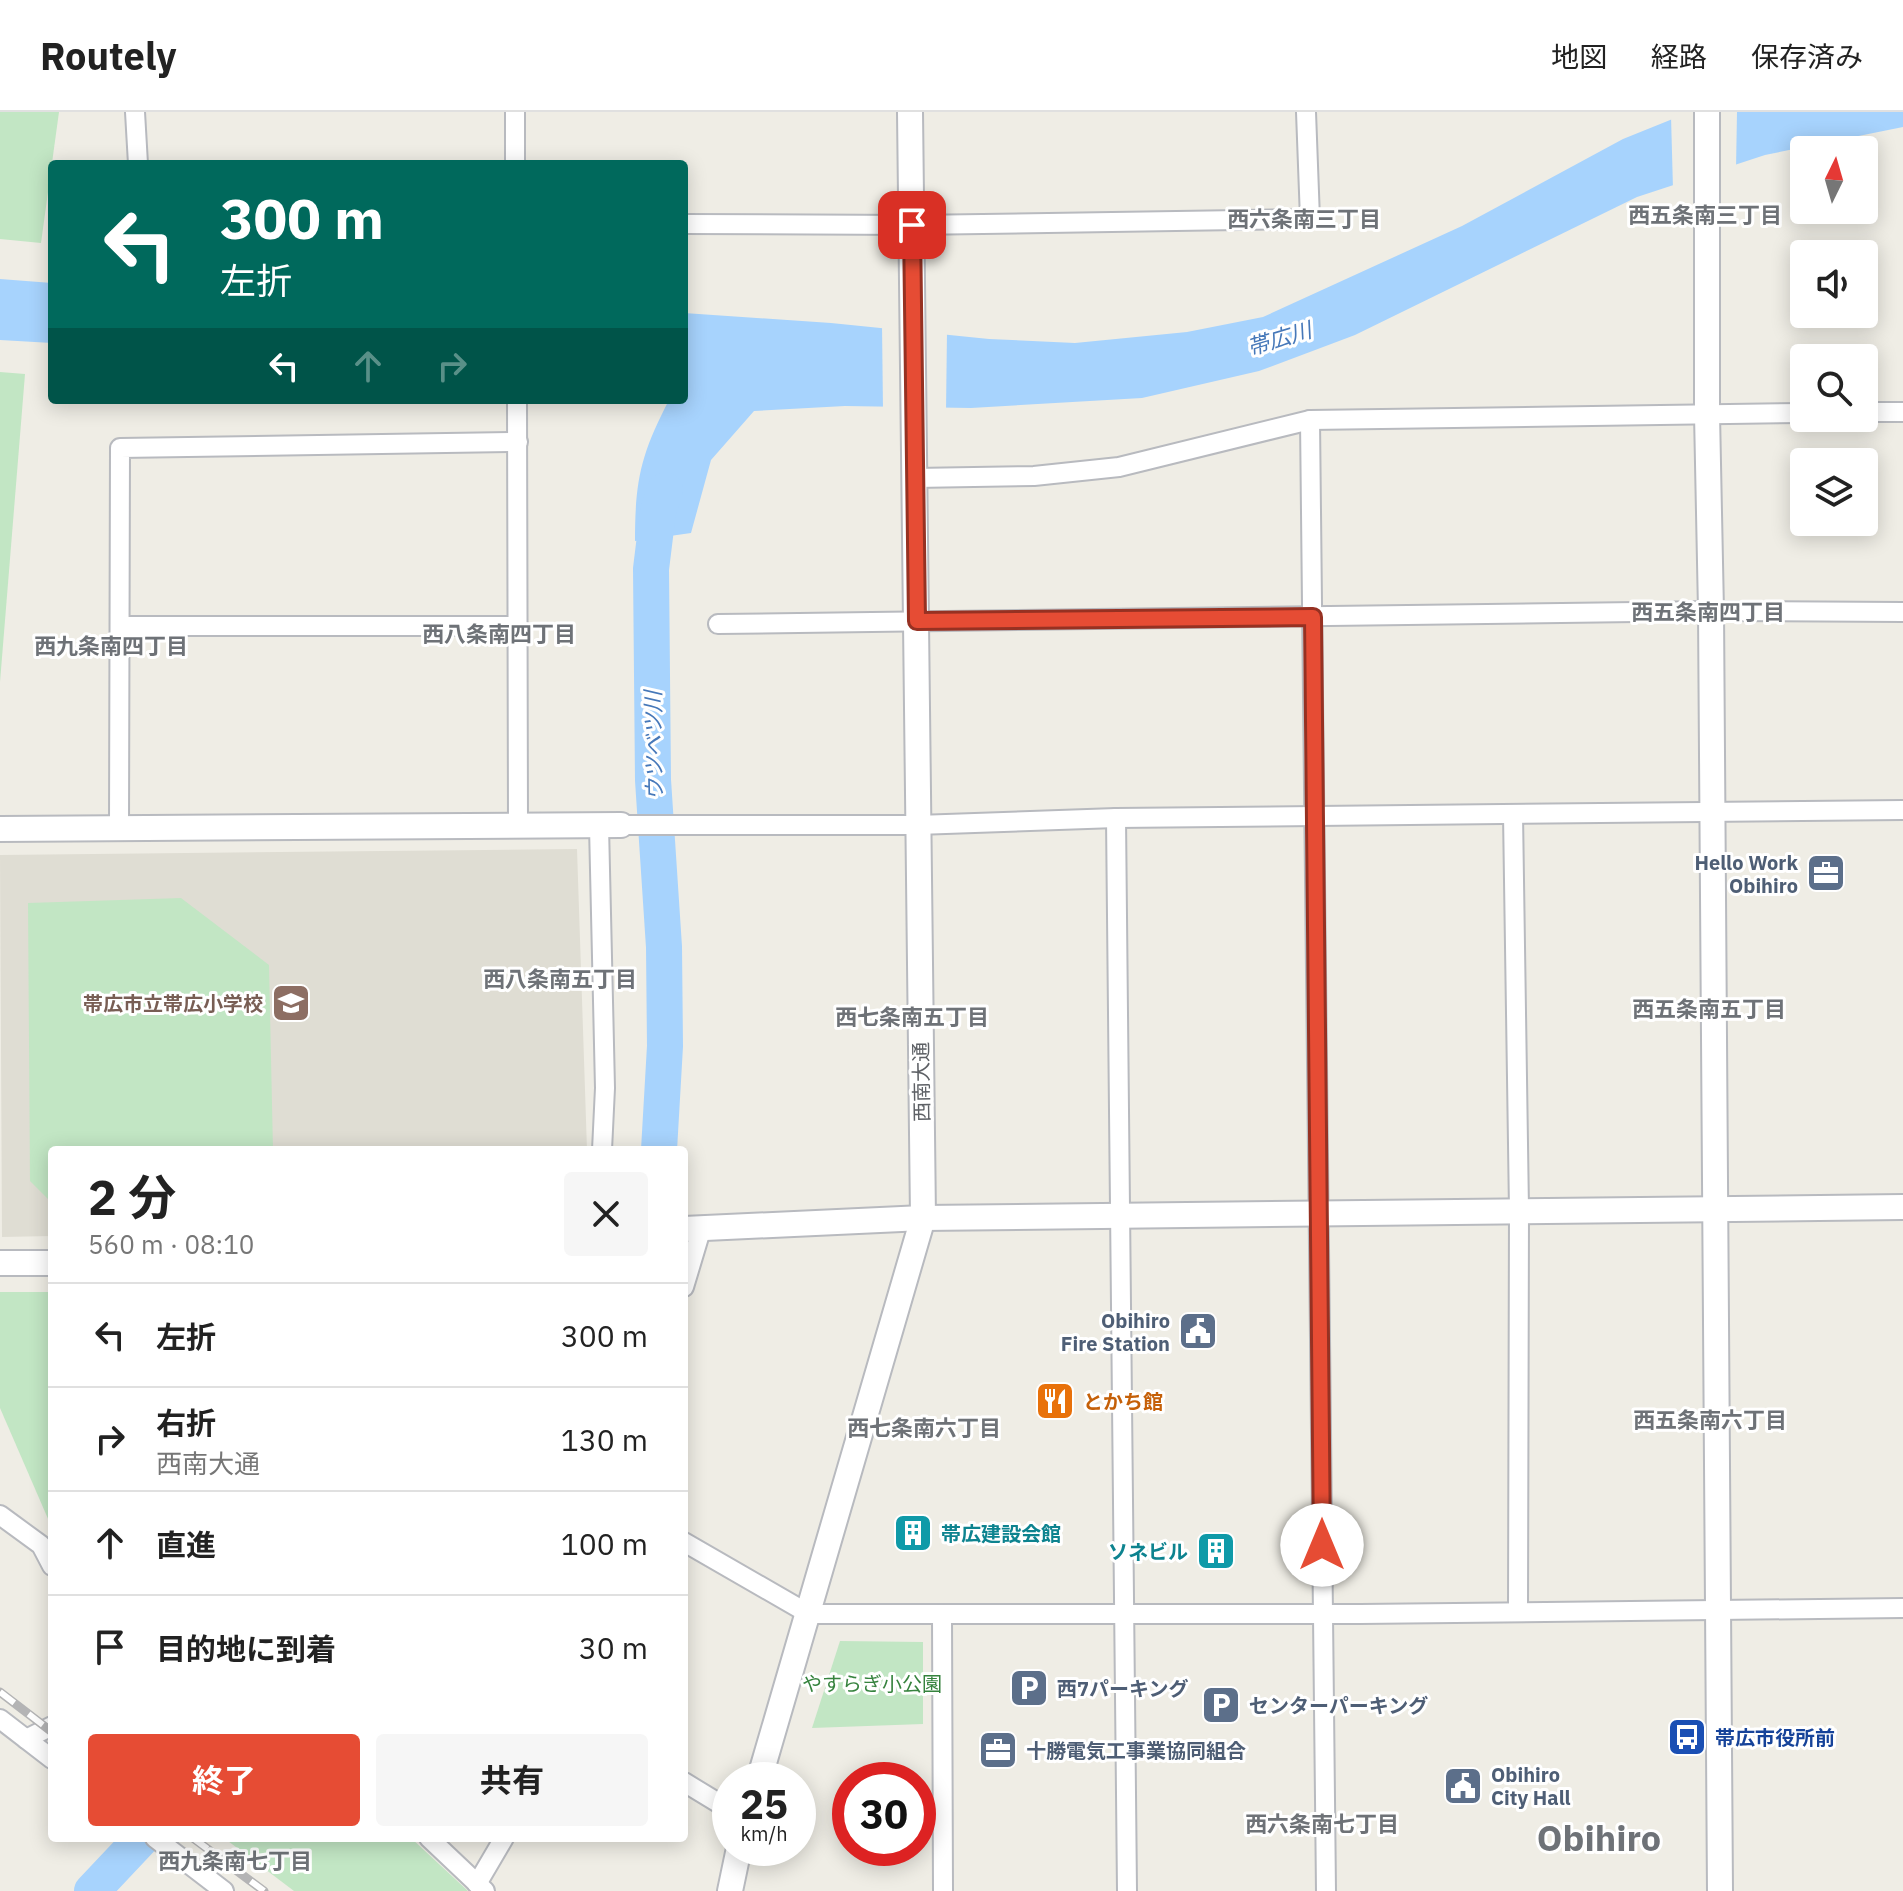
<!DOCTYPE html>
<html lang="ja">
<head>
<meta charset="utf-8">
<style>
	:root { --surface:#fff; --page:#f6f6f6; --text:#222; --muted:#767676; --line:#e0e0e0; --accent:#e64c34 }
	body { margin:0; font-family:"IBM Plex Sans","Noto Sans JP",sans-serif; background:var(--page); color:var(--text); height:100vh; display:flex; flex-direction:column; font-size:30px; white-space:nowrap }
	* { box-sizing:border-box; margin:0 }
	p { font-size:26px; color:var(--muted) }
	.icon { flex:none; width:44px; height:44px; fill:none; stroke:currentColor; stroke-width:2; stroke-linecap:round; stroke-linejoin:round }
	.map { position:relative; flex:1; overflow:hidden }
	.drawer { position:absolute; left:48px; top:1034px; width:640px; height:696px; display:flex; flex-direction:column; background:var(--surface); border-radius:8px; box-shadow:0 4px 20px #0003 }
	.drawer>* { flex:none }
	.guide { position:absolute; left:48px; top:48px; width:640px; height:244px; border-radius:8px; box-shadow:0 4px 20px #0003; background:#00695c; color:#fff; overflow:hidden }
	.needle { width:52px; rotate:5deg }
	.buttons { position:absolute; left:1790px; top:24px; display:grid; gap:16px }
	.buttons a { display:grid; place-items:center; width:88px; height:88px; border-radius:8px; background:var(--surface); box-shadow:0 4px 20px #0003; font-size:40px }
	.speed { position:absolute; left:712px; top:1650px; display:flex; gap:16px; font-size:40px; font-weight:700; text-align:center }
	.speed>* { display:grid; place-content:center; width:104px; height:104px; border-radius:50%; background:var(--surface); box-shadow:0 4px 20px #0003; line-height:1 }
	.speed small { font-size:20px; font-weight:400 }
	.speed .limit { border:12px solid #d22; background:#fff; color:#111 }
	.pin { position:absolute; display:grid; place-items:center; width:68px; height:68px; color:#fff; margin:-34px; border-radius:16px; box-shadow:0 4px 12px #0006 }
	.me { position:absolute; width:88px; margin:-44px; rotate:0deg; stroke-linejoin:round; filter:drop-shadow(0 0 6px #0008) }
	.turn { display:flex; align-items:center; gap:28px; height:168px; padding:0 40px; font-size:36px }
	.turn .icon { width:104px; height:104px; stroke-width:2.5 }
	.turn b { display:block; font-size:56px; line-height:68px }
	.lanes { display:flex; align-items:center; height:76px; padding:0 40px; background:#0003; justify-content:center; gap:40px; direction:ltr }
	.lanes .off { opacity:.35 }
	.round { display:grid; place-items:center; flex:none; width:84px; height:84px; border-radius:8px; background:var(--page) }
	.headline { display:flex; align-items:center; justify-content:space-between; height:136px; padding:0 40px }
	h1 { font-size:48px; font-weight:700; line-height:60px }
	.cta { display:flex; gap:16px; margin-top:auto; padding:16px 40px }
	.cta a { flex:1; height:92px; border-radius:8px; background:var(--accent); color:#fff; font-size:32px; font-weight:700; line-height:92px; text-align:center }
	.cta a+a { background:var(--page); color:var(--text) }
	ul { padding:0; list-style:none }
	li { display:flex; align-items:center; gap:24px; height:104px; padding:0 40px; border-top:2px solid var(--line) }
	li div { flex:1 }
	li b { display:block; font-size:30px }
	li em { font-style:normal }
	header { display:flex; align-items:center; gap:48px; box-sizing:border-box; height:112px; padding:0 40px; background:var(--surface); border-bottom:2px solid var(--line) }
	header strong { font-size:38px }
	nav { display:flex; gap:44px; margin-inline-start:auto; font-size:28px }
	.map>svg:first-child { display:block }
	.education { fill:#dfddd3 }
	.green { fill:#c2e6c4 }
	.water { fill:#a7d3fd }
	.pier { fill:#efede5 }
	.lines { fill:none; stroke-linecap:round; stroke-linejoin:round }
	.river { stroke:#a7d3fd; stroke-width:36 }
	.minor-casing { stroke:#b8babf; stroke-width:22 }
	.tertiary-casing { stroke:#b8babf; stroke-width:28 }
	.minor { stroke:#fff; stroke-width:18 }
	.tertiary { stroke:#fff; stroke-width:24 }
	.rail-casing { stroke:#b4b4b5; stroke-width:9 }
	.rail { stroke:#fff; stroke-width:6; stroke-dasharray:18; stroke-linecap:butt }
	.route-casing { stroke:#963122; stroke-width:20 }
	.route { stroke:#e64c34; stroke-width:14 }
	.labels { text-anchor:middle; dominant-baseline:central; stroke-width:6; stroke-linejoin:round; paint-order:stroke }
	.service-label { font-size:20px; font-weight:bold; fill:#4e5e75; stroke:#fff; text-anchor:start }
	.education-label { font-size:20px; font-weight:bold; fill:#785e54; stroke:#fff; text-anchor:end }
	.street-label { font-size:20px; fill:#5d6065; stroke:#fff }
	.food-label { font-size:20px; font-weight:bold; fill:#c56008; stroke:#fff; text-anchor:start }
	.culture-label { font-size:20px; font-weight:bold; fill:#0d838f; stroke:#fff; text-anchor:start }
	.park-label { font-size:20px; fill:#36833e; stroke:#fff }
	.transit-label { font-size:20px; font-weight:bold; fill:#164399; stroke:#fff; text-anchor:start }
	.neighbourhood-label { font-size:22px; font-weight:bold; fill:#6e7277; stroke:#fff }
	.water-label { font-size:22px; font-style:italic; fill:#4678b9; stroke:#fff }
	.town-label { font-size:36px; font-weight:bold; fill:#6e7277; stroke:#fff }
</style>
</head>
<body>
<header>
<strong>Routely</strong>
<nav><a>地図</a><a>経路</a><a>保存済み</a></nav>
</header>
<div class="map">
<svg width="1903" height="1779" viewBox="0 0 1903 1779">
	<rect width="100%" height="100%" fill="#efede5"/>
	<path class="education" d="M577 737 587 1038H52V1124L2 1125 0 743Z"/>
	<g class="green">
		<path d="M0 0H59L41 131 0 127Z"/>
		<path d="M0 260 25 262 0 570Z"/>
		<path d="M181 786 269 853 273 1038H52V1091L30 1069 28 791Z"/>
		<path d="M0 1180H52V1416L0 1296Z"/>
		<path d="M840 1529 923 1530V1612L812 1616Z"/>
		<path d="M224 1726H411L468 1779H294Z"/>
	</g>
	<g class="water">
		<path d="M1690 0H1903V15L1765 43 1637 85 1355 223 1259 259 1142 286 971 296 845 294 754 299 711 348 691 421 635 429C635 368 641 342 669 288H684V201L831 211 989 227 1075 231 1187 220 1263 205 1462 114 1623 27Z"/>
		<path d="M0 167 52 171V231L0 228Z"/>
	</g>
	<g class="pier">
		<path d="M1680 0H1737L1736 57 1673 77 1671 4Z"/>
		<path d="M882 212 947 219 946 299H883Z"/>
	</g>
	<g class="lines">
		<g class="river">
			<path d="M659 1038 665 934 664 835 653 668 651 457 658 400 665 378"/>
			<path d="M92 1779 142 1726"/>
		</g>
		<g class="minor-casing">
			<g id="minor">
				<path d="M135 0 138 52"/>
				<path d="M515 0V52"/>
				<path d="M684 112 912 113 1310 107 1306 0"/>
				<path d="M517 288 518 713"/>
				<path d="M1864 300H1903"/>
				<path d="M1310 308 1326 1779"/>
				<path d="M915 366 1034 364 1119 355 1310 308 1804 301"/>
				<path d="M718 512 1711 499 1903 500"/>
				<path d="M120 514H518"/>
				<path d="M1513 702 1519 1098 1518 1498"/>
				<path d="M1116 706 1127 1779"/>
				<path d="M621 713H917L1116 706 1903 698"/>
				<path d="M599 714 605 976 602 1038"/>
				<path d="M119 715 120 336 518 330"/>
				<path d="M684 1175 702 1115"/>
				<path d="M0 1403 41 1433 52 1454"/>
				<path d="M684 1430 809 1502H1360L1903 1496"/>
				<path d="M942 1503 943 1779"/>
				<path d="M0 1607 52 1647"/>
				<path d="M26 1627 52 1614"/>
				<path d="M684 1670 730 1698"/>
				<path d="M155 1726 224 1779"/>
				<path d="M429 1726 485 1779"/>
				<path d="M477 1772 504 1726"/>
			</g>
		</g>
		<g class="tertiary-casing">
			<g id="tertiary">
				<path d="M1707 0V302L1711 499 1720 1779"/>
				<path d="M0 717 621 713"/>
				<path d="M684 1117 923 1106 1903 1095"/>
				<path d="M0 1151H52"/>
				<path d="M759 1668 923 1106 910 0"/>
				<path d="M730 1779 739 1736"/>
			</g>
		</g>
		<use href="#minor" class="minor"/>
		<use href="#tertiary" class="tertiary"/>
		<g class="rail-casing">
			<g id="rail">
				<path d="M0 1580 52 1620"/>
				<path d="M193 1726 264 1779"/>
			</g>
		</g>
		<use href="#rail" class="rail"/>
	</g>
	<g class="lines">
		<g class="route-casing">
			<path id="route" d="M912 113 917 509 1313 505 1322 1433"/>
		</g>
		<use href="#route" class="route"/>
	</g>
	<defs>
		<g id="office-square" transform="scale(2)"><rect x="-9" y="-9" width="18" height="18" rx="4" fill="#5c6f8a" stroke="#fff"/><path d="M-6-3h4V-5.5h4V-3h4V5H-6ZM-1-4.5V-3h2v-1.5ZM-6 0V1H6V0Z" fill="#fff"/></g>
		<g id="school-square" transform="scale(2)"><rect x="-9" y="-9" width="18" height="18" rx="4" fill="#8d6e63" stroke="#fff"/><path d="M0-5L7-2L0 1L-7-2ZM-4 1L0 2.5L4 1V4Q0 6-4 4Z" fill="#fff"/></g>
		<g id="civic-square" transform="scale(2)"><rect x="-9" y="-9" width="18" height="18" rx="4" fill="#5c6f8a" stroke="#fff"/><path d="M-.6-6.5H3V-4.5H.6V-3L4-1V1h2V6H-6V1h2V-1L-.6-3ZM-1.2 2.5V6h2.4V2.5Z" fill="#fff"/></g>
		<g id="restaurant-square" transform="scale(2)"><rect x="-9" y="-9" width="18" height="18" rx="4" fill="#e8710a" stroke="#fff"/><path d="M-5-6h1v4h1v-4h1v4h1v-4h1v5L-1.5 .5V6h-2V.5L-5-1ZM5-6V6H3V1.5H1.5Q1.5-4 5-6Z" fill="#fff"/></g>
		<g id="building-square" transform="scale(2)"><rect x="-9" y="-9" width="18" height="18" rx="4" fill="#0f9aa8" stroke="#fff"/><path d="M-4-6H4V6H1V3H-1V6H-4ZM-2.5-4.3h1.7v1.8h-1.7ZM.8-4.3h1.7v1.8H.8ZM-2.5-1h1.7V.8h-1.7ZM.8-1h1.7V.8H.8Z" fill="#fff"/></g>
		<g id="parking-square" transform="scale(2)"><rect x="-9" y="-9" width="18" height="18" rx="4" fill="#5c6f8a" stroke="#fff"/><path d="M-3.5-5.5H1a3.5 3.5 0 0 1 0 7H-1V5.5H-3.5ZM-1-3.4V-.6H.8a1.4 1.4 0 0 0 0-2.8Z" fill="#fff"/></g>
		<g id="bus-square" transform="scale(2)"><rect x="-9" y="-9" width="18" height="18" rx="4" fill="#1a4fb4" stroke="#fff"/><path d="M-5-6H5V4H4V6H2V4H-2V6H-4V4H-5ZM-3.5-4V0h7V-4ZM-3.5 1.2v1.5H-2V1.2ZM2 1.2v1.5H3.5V1.2Z" fill="#fff"/></g>
	</defs>
	<g fill-rule="evenodd">
		<use href="#office-square" x="1826" y="761"/>
		<use href="#school-square" x="291" y="891"/>
		<use href="#civic-square" x="1198" y="1219"/>
		<use href="#restaurant-square" x="1055" y="1289"/>
		<use href="#building-square" x="913" y="1421"/>
		<use href="#building-square" x="1216" y="1439"/>
		<use href="#parking-square" x="1029" y="1576"/>
		<use href="#parking-square" x="1221" y="1593"/>
		<use href="#bus-square" x="1687" y="1625"/>
		<use href="#office-square" x="998" y="1638"/>
		<use href="#civic-square" x="1463" y="1674"/>
	</g>
	<g class="labels">
		<g class="service-label">
			<text x="1798" y="750" text-anchor="end">Hello Work<tspan x="1798" dy="23">Obihiro</tspan></text>
			<text x="1170" y="1208" text-anchor="end">Obihiro<tspan x="1170" dy="23">Fire Station</tspan></text>
			<text x="1057" y="1576">西7パーキング</text>
			<text x="1249" y="1593">センターパーキング</text>
			<text x="1026" y="1638">十勝電気工事業協同組合</text>
			<text x="1491" y="1662">Obihiro<tspan x="1491" dy="23">City Hall</tspan></text>
		</g>
		<g class="education-label">
			<text x="263" y="891">帯広市立帯広小学校</text>
		</g>
		<g class="street-label">
			<text transform="translate(921 970) rotate(-91)">西南大通</text>
		</g>
		<g class="food-label">
			<text x="1083" y="1289">とかち館</text>
		</g>
		<g class="culture-label">
			<text x="941" y="1421">帯広建設会館</text>
			<text x="1188" y="1439" text-anchor="end">ソネビル</text>
		</g>
		<g class="park-label">
			<text x="872" y="1571">やすらぎ小公園</text>
		</g>
		<g class="transit-label">
			<text x="1715" y="1625">帯広市役所前</text>
		</g>
		<g class="neighbourhood-label">
			<text x="1705" y="102">西五条南三丁目</text>
			<text x="1304" y="106">西六条南三丁目</text>
			<text x="1708" y="499">西五条南四丁目</text>
			<text x="499" y="521">西八条南四丁目</text>
			<text x="111" y="533">西九条南四丁目</text>
			<text x="560" y="866">西八条南五丁目</text>
			<text x="1709" y="896">西五条南五丁目</text>
			<text x="912" y="904">西七条南五丁目</text>
			<text x="1710" y="1307">西五条南六丁目</text>
			<text x="924" y="1315">西七条南六丁目</text>
			<text x="1322" y="1711">西六条南七丁目</text>
			<text x="235" y="1748">西九条南七丁目</text>
		</g>
		<g class="water-label">
			<text transform="translate(1279 226) rotate(-17)">帯広川</text>
			<text transform="translate(653 634) rotate(-91)">ウツベツ川</text>
		</g>
		<g class="town-label">
			<text x="1599" y="1725">Obihiro</text>
		</g>
	</g>
</svg>
<div class="buttons">
<a><svg class="needle" viewBox="-14 -14 28 28"><path d="M0-13l5 13h-10z" fill="#e53935"/><path d="M0 13l5-13h-10z" fill="#767676"/></svg></a>
<a><svg class="icon" aria-label="sound" viewBox="0 0 24 24"><path d="M4 9h4l5-4v14l-5-4H4zM17 9q2 3 0 6"/></svg></a>
<a><svg class="icon" aria-label="search" viewBox="0 0 24 24"><circle cx="10" cy="10" r="6"/><path d="M15 15l6 6"/></svg></a>
<a><svg class="icon" aria-label="layers" viewBox="0 0 24 24"><path d="M12 4l9 5-9 5-9-5zM3 14l9 5 9-5"/></svg></a>
</div>
<div class="speed"><div>25<small>km/h</small></div><div class="limit">30</div></div>
<div class="pin" style="left:912px;top:113px;background:#d93025"><svg class="icon" aria-label="arrive" viewBox="0 0 24 24"><path d="M6 21V4h12l-3 4 3 4H6"/></svg></div>
<svg class="me" style="left:1322px;top:1433px" viewBox="-20 -20 40 40"><circle r="19" fill="#fff"/><path d="M0-13L10 11 0 6-10 11z" fill="#e64c34"/></svg>
<div class="guide">
<div class="turn"><svg class="icon" aria-label="left" viewBox="0 0 24 24"><path d="M17 20v-9H6M10 6l-5 5 5 5"/></svg><div><b>300 m</b>左折</div></div>
<div class="lanes"><svg class="icon" aria-label="left" viewBox="0 0 24 24"><path d="M17 20v-9H6M10 6l-5 5 5 5"/></svg><svg class="icon off" aria-label="ahead" viewBox="0 0 24 24"><path d="M12 20V5M6 11l6-6 6 6"/></svg><svg class="icon off" aria-label="right" viewBox="0 0 24 24"><path d="M7 20v-9h11M14 6l5 5-5 5"/></svg></div>
</div>
<section class="drawer">
<div class="headline"><div><h1>2 分</h1><p>560 m · 08:10</p></div><a class="round"><svg class="icon" aria-label="close" viewBox="0 0 24 24"><path d="M6 6l12 12M18 6L6 18"/></svg></a></div>
<ul>
<li><svg class="icon" aria-label="left" viewBox="0 0 24 24"><path d="M17 20v-9H6M10 6l-5 5 5 5"/></svg><div><b>左折</b></div><em>300 m</em></li>
<li><svg class="icon" aria-label="right" viewBox="0 0 24 24"><path d="M7 20v-9h11M14 6l5 5-5 5"/></svg><div><b>右折</b><p>西南大通</p></div><em>130 m</em></li>
<li><svg class="icon" aria-label="ahead" viewBox="0 0 24 24"><path d="M12 20V5M6 11l6-6 6 6"/></svg><div><b>直進</b></div><em>100 m</em></li>
<li><svg class="icon" aria-label="arrive" viewBox="0 0 24 24"><path d="M6 21V4h12l-3 4 3 4H6"/></svg><div><b>目的地に到着</b></div><em>30 m</em></li>
</ul>
<div class="cta"><a>終了</a><a>共有</a></div>
</section>
</div>
</body>
</html>
